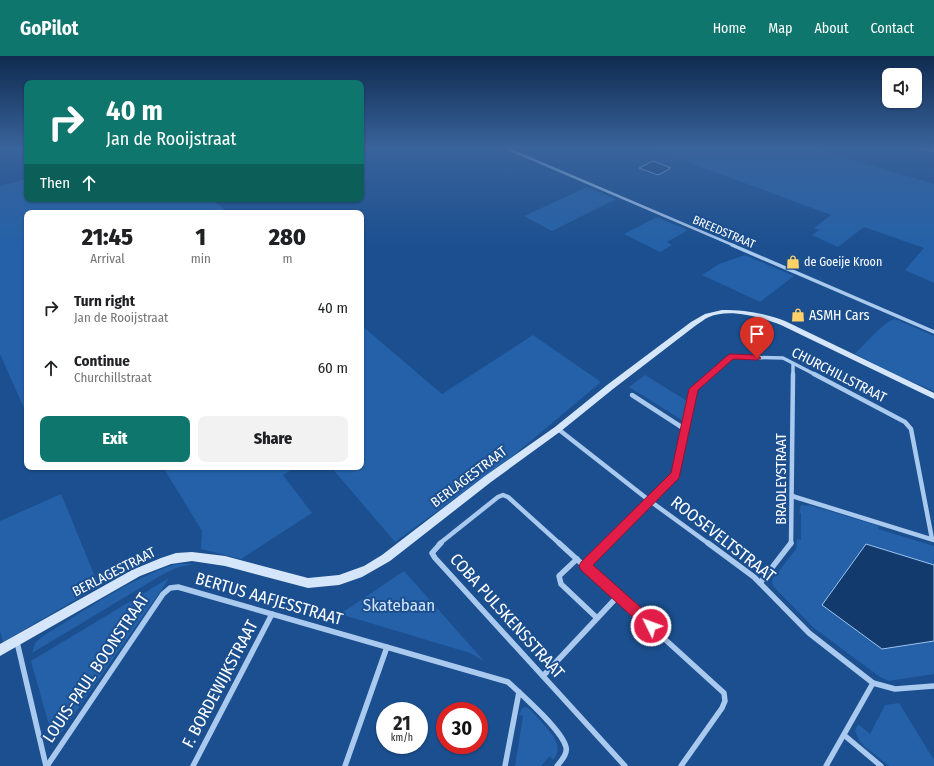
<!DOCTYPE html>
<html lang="en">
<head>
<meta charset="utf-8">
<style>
	:root { --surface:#fff; --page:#f2f2f2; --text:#202124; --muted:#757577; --accent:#0f766e }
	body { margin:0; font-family:"Fira Sans Condensed",sans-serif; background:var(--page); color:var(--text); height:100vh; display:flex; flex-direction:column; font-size:15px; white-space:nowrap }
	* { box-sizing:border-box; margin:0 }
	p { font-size:13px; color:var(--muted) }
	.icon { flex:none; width:22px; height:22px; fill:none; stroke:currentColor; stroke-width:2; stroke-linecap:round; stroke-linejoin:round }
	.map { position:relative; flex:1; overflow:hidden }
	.details { position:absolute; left:24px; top:154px; width:340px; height:260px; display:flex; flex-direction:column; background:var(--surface); border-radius:8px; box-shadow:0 1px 3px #0004 }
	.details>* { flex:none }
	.hud { position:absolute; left:24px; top:24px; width:340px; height:122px; border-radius:8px; box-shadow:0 1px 3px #0004; background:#0f766e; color:#fff; overflow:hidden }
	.fabs { position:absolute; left:882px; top:12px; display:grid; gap:8px }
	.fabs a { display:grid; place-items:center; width:40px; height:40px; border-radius:8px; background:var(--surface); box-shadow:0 1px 3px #0004; font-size:20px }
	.speed { position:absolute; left:376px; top:646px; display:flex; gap:8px; font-size:20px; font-weight:700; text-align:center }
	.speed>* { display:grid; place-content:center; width:52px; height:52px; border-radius:50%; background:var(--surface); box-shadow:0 1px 3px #0004; line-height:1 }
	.speed small { font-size:10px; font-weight:400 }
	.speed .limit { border:6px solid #d22; background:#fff; color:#111 }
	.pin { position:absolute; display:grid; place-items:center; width:34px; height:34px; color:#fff; margin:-41px -17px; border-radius:50% 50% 50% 0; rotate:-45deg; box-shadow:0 0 4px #0007 }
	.pin .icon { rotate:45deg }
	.me { position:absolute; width:44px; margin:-22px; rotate:312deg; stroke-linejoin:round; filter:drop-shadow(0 0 3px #0008) }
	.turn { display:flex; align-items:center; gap:14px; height:84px; padding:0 16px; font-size:18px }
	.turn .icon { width:52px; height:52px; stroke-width:2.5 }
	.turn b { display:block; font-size:28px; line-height:34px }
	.then { display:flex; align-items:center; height:38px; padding:0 16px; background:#0003; gap:8px; font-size:15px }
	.eta { display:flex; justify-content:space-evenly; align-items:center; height:68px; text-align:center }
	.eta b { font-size:24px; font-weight:800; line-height:28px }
	.action { display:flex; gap:8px; margin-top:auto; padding:8px 16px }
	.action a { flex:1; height:46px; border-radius:8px; background:var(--accent); color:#fff; font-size:16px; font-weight:800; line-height:46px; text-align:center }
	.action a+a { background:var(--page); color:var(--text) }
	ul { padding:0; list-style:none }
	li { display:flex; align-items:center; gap:12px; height:60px; padding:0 16px }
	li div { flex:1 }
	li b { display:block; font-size:15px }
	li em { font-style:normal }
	header { display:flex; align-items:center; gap:24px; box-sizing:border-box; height:56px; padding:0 20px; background:var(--accent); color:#fff }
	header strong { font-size:19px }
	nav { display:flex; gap:22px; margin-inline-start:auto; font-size:14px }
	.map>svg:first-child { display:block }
	.green { fill:#2461a8 }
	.water { fill:#123a6d; stroke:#9cc4f0 }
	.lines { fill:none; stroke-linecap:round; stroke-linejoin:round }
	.stream { stroke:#9cc4f0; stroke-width:2 }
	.street-far3 { stroke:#a9c9ee; stroke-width:2.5 }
	.street-far2 { stroke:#a9c9ee; stroke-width:3.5 }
	.street-far1 { stroke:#a9c9ee; stroke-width:4.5 }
	.street { stroke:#a9c9ee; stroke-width:5.5 }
	.secondary { fill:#d6e6fa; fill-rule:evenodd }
	.route { fill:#e11d48; stroke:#92132f }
	.labels { text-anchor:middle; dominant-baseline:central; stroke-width:4; stroke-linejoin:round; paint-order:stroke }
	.far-street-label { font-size:12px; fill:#fff; stroke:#1b4f8f }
	.far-poi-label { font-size:12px; fill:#fff; stroke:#1b4f8f; text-anchor:start }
	.poi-label { font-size:14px; fill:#fff; stroke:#1b4f8f; text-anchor:start }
	.street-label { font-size:14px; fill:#fff; stroke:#1b4f8f }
	.near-street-label { font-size:17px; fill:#fff; stroke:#1b4f8f }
	.near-park-label { font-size:17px; fill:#cfe3fa; stroke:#1b4f8f }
</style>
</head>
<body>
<header>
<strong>GoPilot</strong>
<nav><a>Home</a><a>Map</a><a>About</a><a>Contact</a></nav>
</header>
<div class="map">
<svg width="934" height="710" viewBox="0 0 934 710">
	<rect width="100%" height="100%" fill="#1b4f8f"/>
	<g class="green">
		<path d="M649 92H813L934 128V227L905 214 924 192 864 171 838 191 812 179 819 174 814 172 831 159Z"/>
		<path d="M27 123V143H212L228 157H27V359L0 298V130Z"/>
		<path d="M587 131 616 143 552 175 524 160Z"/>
		<path d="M657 161 688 174 667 186 672 189 660 196 624 178Z"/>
		<path d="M745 199 794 220 760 246 702 219 719 208Z"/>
		<path d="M895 263 934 280V335L903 322 855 298C863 290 885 264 895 263Z"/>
		<path d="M361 269 442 338 533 279 601 326 514 399 395 486 331 411H361Z"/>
		<path d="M645 319 687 345 682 364 629 331Z"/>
		<path d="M163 411H295L283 419 312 457 241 503 201 493 202 475Z"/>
		<path d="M61 438 99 530 3 586 0 575V465Z"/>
		<path d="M801 449 809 450V449L879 470 878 473 934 490V509L866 488 882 593 934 585V618L889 625 880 621 814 572 773 530 772 524 796 493 797 483 801 484V457H799Z"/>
		<path d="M177 508H193L176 512 160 520 32 597 35 587 43 580C85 555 130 522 177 508Z"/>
		<path d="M404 515 484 605 470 597 340 558Z"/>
		<path d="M169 522 160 536 54 687 31 605Z"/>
		<path d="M899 647 934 704V710H889L864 690 859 684 855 675 858 668 870 678 885 649Z"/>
		<path d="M526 651C532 654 536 660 540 664 549 675 566 690 553 704L550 700 541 710H515L523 660 519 659 522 652Z"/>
	</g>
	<g class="water">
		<path d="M653 105 671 112 658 119 639 112Z"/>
		<path d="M866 488 934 509V585L882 593 822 549Z"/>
	</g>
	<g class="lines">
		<path class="stream" d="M920 92 934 95"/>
		<g class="street-far3">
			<path d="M506 92 735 190"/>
			<path d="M928 92 934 93"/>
		</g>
		<g class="street-far2">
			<path d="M732 189 934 276"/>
			<path d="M710 319 731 301 783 302 816 319"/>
			<path d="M793 319V308"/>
		</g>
		<g class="street-far1">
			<path d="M814 318 905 366 911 373 932 483"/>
			<path d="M632 339 686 374"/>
			<path d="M558 373 650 445 709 488"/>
			<path d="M792 440 934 484"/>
			<path d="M439 488 498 441 503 439 508 441 560 488"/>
			<path d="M607 488 676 419 694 333 711 318"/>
			<path d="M791 488 793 318"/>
		</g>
		<g class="street">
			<path d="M441 487 432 497 435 502 625 710"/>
			<path d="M559 487 724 637 725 645 722 652 681 710"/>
			<path d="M708 487 754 521 809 577 873 627 895 633 934 630"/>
			<path d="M577 503 559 520 561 528 597 562"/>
			<path d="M585 510 608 487"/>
			<path d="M760 527 791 487"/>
			<path d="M17 586 46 710"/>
			<path d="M543 620 618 540"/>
			<path d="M844 679 881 710"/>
			<path d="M47 710 163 538 170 532 178 531 508 626C521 638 562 674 566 691 568 698 561 705 557 710"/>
			<path d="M193 710 272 558"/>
			<path d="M345 710 387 591"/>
			<path d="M505 710 519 636"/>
			<path d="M826 710 873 627"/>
		</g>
		<path class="secondary" d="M722 254C746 254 763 257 785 265L934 337V343L781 269C761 261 729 252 709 261 704 263 700 267 695 270L613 333 561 375 491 426 390 505 362 521 339 529 308 532 225 510 192 505 171 508 140 520 0 600V588L132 514 161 502 176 497 192 496 225 500 308 522 339 519 364 510 382 499 485 420 555 371 607 329 691 266 705 258Z"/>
	</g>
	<linearGradient id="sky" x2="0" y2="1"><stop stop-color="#0f2b4f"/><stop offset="0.48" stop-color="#39639b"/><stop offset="1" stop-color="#39639b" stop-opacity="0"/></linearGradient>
	<rect width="934" height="191" fill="url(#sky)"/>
	<path class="route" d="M731 298 757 299 761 302 757 304 733 303 698 334 679 422 593 509 656 565 657 570 656 574 651 576 647 574 581 514 579 510 581 506 671 417 689 333 728 299Z"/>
	<defs>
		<g id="shop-bare" transform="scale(1.08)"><path d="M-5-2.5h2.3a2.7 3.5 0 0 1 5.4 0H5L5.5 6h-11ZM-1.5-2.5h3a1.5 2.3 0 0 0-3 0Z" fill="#ffd166" stroke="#1b4f8f" stroke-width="2.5" paint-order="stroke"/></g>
	</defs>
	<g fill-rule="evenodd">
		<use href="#shop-bare" x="793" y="206"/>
		<use href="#shop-bare" x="798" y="259"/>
	</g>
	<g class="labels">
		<g class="far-street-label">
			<text transform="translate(724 176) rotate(23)">BREEDSTRAAT</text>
		</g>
		<g class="far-poi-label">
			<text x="804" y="206">de Goeije Kroon</text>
		</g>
		<g class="poi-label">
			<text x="809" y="259">ASMH Cars</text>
		</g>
		<g class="street-label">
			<text transform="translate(839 319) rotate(27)">CHURCHILLSTRAAT</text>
			<text transform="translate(469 421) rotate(-37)">BERLAGESTRAAT</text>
			<text transform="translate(781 423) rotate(-90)">BRADLEYSTRAAT</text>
			<text transform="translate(114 516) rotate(-27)">BERLAGESTRAAT</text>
		</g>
		<g class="near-street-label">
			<text transform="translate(723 483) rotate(38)">ROOSEVELTSTRAAT</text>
			<text transform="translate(269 543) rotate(16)">BERTUS AAFJESSTRAAT</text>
			<text transform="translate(507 560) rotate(48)">COBA PULSKENSSTRAAT</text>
			<text transform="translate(96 612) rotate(-56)">LOUIS-PAUL BOONSTRAAT</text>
			<text transform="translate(220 628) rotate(-62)">F. BORDEWIJKSTRAAT</text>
		</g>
		<g class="near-park-label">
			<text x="399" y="549">Skatebaan</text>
		</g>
	</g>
</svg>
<div class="fabs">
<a><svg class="icon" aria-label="sound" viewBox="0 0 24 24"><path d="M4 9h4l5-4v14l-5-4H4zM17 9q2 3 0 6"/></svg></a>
</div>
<div class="speed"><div>21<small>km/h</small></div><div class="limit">30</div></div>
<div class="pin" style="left:757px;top:302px;background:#d93025"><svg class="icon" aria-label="arrive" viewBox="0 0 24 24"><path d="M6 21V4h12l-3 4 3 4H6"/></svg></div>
<svg class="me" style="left:651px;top:570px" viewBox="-20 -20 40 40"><circle r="17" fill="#e11d48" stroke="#fff" stroke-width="3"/><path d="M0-11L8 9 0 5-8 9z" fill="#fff"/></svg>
<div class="hud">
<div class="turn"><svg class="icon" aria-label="right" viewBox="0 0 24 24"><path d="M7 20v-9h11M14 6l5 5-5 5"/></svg><div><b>40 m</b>Jan de Rooijstraat</div></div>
<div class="then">Then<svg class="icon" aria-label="ahead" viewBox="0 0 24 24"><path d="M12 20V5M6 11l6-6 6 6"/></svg></div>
</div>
<section class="details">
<div class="eta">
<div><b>21:45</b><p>Arrival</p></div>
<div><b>1</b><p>min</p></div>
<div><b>280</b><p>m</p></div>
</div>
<ul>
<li><svg class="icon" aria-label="right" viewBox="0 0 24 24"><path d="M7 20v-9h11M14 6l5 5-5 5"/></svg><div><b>Turn right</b><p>Jan de Rooijstraat</p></div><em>40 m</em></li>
<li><svg class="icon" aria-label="ahead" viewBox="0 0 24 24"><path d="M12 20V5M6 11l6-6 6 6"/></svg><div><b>Continue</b><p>Churchillstraat</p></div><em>60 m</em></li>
</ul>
<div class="action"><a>Exit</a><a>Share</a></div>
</section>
</div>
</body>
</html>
